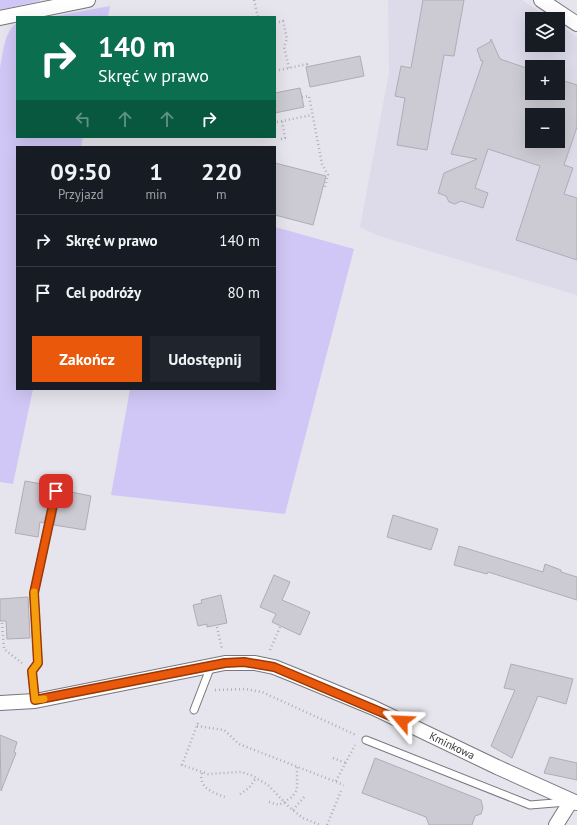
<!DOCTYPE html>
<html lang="pl">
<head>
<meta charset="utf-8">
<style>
	:root { --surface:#171b24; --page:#20242c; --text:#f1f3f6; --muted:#9ea1a6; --line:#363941; --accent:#ea580c }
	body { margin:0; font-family:"PT Sans",sans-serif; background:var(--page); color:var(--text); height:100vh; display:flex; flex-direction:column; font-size:15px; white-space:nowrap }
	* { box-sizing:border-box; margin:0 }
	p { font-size:13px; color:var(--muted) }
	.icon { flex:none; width:22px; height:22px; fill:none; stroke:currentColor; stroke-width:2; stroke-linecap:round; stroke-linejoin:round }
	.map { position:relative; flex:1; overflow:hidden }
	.panel { position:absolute; left:16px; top:146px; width:260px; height:244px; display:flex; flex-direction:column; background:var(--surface); border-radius:0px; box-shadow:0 4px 16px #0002 }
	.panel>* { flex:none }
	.banner { position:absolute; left:16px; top:16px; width:260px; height:122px; border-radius:0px; box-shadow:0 4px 16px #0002; background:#0b6e4f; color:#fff; overflow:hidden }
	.controls { position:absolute; left:525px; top:12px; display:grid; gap:8px }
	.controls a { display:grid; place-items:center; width:40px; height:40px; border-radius:0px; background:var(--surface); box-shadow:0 4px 16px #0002; font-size:20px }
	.pin { position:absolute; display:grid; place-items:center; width:34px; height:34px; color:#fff; margin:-17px; border-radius:8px; box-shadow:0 2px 6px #0006 }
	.me { position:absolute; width:44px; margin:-22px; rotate:296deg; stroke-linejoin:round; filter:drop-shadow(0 0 3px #0008) }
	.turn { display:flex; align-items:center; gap:14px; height:84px; padding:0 16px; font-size:18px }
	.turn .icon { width:52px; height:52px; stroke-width:2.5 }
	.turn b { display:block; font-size:28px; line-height:34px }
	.lanes { display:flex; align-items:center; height:38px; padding:0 16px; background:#0003; justify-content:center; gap:20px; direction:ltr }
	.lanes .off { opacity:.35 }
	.eta { display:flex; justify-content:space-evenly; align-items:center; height:68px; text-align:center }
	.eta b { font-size:24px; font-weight:700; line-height:28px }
	.cta { display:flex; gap:8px; margin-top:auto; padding:8px 16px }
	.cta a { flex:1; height:46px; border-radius:0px; background:var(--accent); color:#fff; font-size:16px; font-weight:700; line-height:46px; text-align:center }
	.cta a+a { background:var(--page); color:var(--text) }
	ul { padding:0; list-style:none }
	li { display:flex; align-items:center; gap:12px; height:52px; padding:0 16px; border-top:1px solid var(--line) }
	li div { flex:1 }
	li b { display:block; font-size:15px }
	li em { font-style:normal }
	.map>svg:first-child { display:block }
	.built { fill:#dddaea; fill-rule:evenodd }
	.green { fill:#d1c7f6 }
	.building { fill:#cccbd3; stroke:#aeadb5; fill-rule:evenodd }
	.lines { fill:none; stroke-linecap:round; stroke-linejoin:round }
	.lane-casing { stroke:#78767e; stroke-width:9 }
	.street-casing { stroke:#78767e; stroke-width:16 }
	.path { stroke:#afaeb5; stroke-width:2.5; stroke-dasharray:1 3; stroke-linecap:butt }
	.lane { stroke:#fff; stroke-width:7 }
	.street { stroke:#fff; stroke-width:14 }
	.route-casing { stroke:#983908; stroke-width:10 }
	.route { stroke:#ea580c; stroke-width:7 }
	.slow { stroke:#f59e0b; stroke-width:7 }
	.labels { text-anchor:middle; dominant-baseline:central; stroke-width:3.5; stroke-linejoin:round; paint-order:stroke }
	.street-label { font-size:11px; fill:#313033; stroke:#f3f2fa }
</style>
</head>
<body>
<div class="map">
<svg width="577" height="825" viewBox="0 0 577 825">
	<rect width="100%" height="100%" fill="#e6e5ed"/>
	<path class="built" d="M388 0H522L550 19H532V45H558V24L577 37V295L379 236 360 227 389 73ZM532 67H558V93H532ZM532 115H558V141H532Z"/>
	<g class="green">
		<path d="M0 0H40V1L0 10Z"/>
		<path d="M110 6 108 17H50Z"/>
		<path d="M17 23V137H83L81 147H17V389H33L13 484 0 482V68C3 54 4 31 17 23Z"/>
		<path d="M275 227 354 249 285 514 111 495 130 389H275Z"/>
	</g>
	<g class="building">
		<path d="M423 0H464L454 56 444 55 427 150 397 145 405 98 395 96 401 66 411 68Z"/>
		<path d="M491 39 500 59 532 70V93H558V79L577 85V127L564 165 573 168 564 194 577 198V260L516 240 540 166 488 149 475 188 488 193 483 208 461 201 455 204 449 202 446 196 438 193 444 173 477 159 451 154 483 61H481L477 49 490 42ZM532 115H558V141H532Z"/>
		<path d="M360 56 364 76 310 87 306 67Z"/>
		<path d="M300 88 304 107 275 113V93Z"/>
		<path d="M275 163 326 176 313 225 275 215Z"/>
		<path d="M25 481 47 485V487L52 488 44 523 40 522 38 537 15 533Z"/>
		<path d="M61 490 91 496 85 530 54 525Z"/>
		<path d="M393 515 438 529 431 550 387 537Z"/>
		<path d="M459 546 543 572 545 564 561 570V572L577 577V600L488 572 487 574 454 565Z"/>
		<path d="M274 575 290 582 282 600 310 612 300 635 272 622 276 614 260 607Z"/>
		<path d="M221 595 227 623 207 627V624L198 626 193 605 202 603 201 600Z"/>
		<path d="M28 597 30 638 7 639 6 621H0V599Z"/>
		<path d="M511 664 573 679 566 704 538 696 512 758 491 746 515 690 504 688Z"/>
		<path d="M0 735 17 742 14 752 16 753 1 791Z"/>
		<path d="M550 757 577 763V780L544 773Z"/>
		<path d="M375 758 481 800 483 808 481 814 475 816 472 825H429L426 817 362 793Z"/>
	</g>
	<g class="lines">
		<g class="lane-casing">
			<g id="lane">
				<path d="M35 701 32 671 38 663 34 593 56 491"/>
				<path d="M194 710 211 666"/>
				<path d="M366 740 530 805 567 802"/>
			</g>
		</g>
		<g class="street-casing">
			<g id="street">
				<path d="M541 0 577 24"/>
				<path d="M0 18 88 0"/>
				<path id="s1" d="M0 703 35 701 225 663H255L274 667 294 675 374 708 497 767 577 803"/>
				<path d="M556 825 571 801"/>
			</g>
		</g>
		<g class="path">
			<path d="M254 0 258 17"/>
			<path d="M275 23 283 21 287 39 284 47 289 68"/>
			<path d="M275 71 307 64 306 61"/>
			<path d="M302 97 309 96 322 164 328 175 325 187 323 186"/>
			<path d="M277 122 312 115"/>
			<path d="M281 139 285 138 282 121"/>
			<path d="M2 623 4 649 22 663"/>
			<path d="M217 627 222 649"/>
			<path d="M270 650 280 627"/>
			<path d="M215 690 245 689 262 692 356 735"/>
			<path d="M198 723 182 765 208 774 241 772 251 775 268 785 289 807 303 818 320 825"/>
			<path d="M197 726 224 730 239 744 344 785"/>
			<path d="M333 758 346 763"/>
			<path d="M202 773C198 788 214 793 225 797"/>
			<path d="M336 781 355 745"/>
			<path d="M240 794 249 788 256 778"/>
			<path d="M269 802 279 805 292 797 297 790V766"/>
			<path d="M293 810 305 796"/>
			<path d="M327 825 341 791"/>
		</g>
		<use href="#lane" class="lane"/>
		<use href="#street" class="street"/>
	</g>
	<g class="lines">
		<g class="route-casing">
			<path id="route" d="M56 491 34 593 38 663 32 671 35 700 225 663 244 662 274 667 402 721"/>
		</g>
		<use href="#route" class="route"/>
		<path class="slow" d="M34 592 38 663 32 671 35 700 44 699"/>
	</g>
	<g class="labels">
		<g class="street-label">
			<text stroke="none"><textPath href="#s1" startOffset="473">Kminkowa</textPath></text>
		</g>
	</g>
</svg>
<div class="controls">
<a><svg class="icon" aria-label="layers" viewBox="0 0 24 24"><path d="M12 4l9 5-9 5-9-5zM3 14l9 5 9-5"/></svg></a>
<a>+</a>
<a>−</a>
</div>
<div class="pin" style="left:56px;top:491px;background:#d93025"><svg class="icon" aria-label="arrive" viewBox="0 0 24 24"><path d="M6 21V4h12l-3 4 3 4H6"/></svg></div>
<svg class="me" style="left:402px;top:721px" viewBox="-20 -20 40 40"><path d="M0-17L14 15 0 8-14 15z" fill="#ea580c" stroke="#fff" stroke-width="4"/></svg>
<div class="banner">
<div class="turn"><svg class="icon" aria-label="right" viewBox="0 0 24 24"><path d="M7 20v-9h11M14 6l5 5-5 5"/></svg><div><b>140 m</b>Skręć w prawo</div></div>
<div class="lanes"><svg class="icon off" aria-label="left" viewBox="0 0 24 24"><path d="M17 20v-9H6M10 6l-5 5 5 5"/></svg><svg class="icon off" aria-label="ahead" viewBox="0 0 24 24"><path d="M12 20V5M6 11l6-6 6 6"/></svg><svg class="icon off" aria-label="ahead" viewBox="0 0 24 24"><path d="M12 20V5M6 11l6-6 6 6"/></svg><svg class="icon" aria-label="right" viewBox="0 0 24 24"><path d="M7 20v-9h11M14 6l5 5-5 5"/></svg></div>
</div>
<section class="panel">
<div class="eta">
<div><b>09:50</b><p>Przyjazd</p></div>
<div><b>1</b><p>min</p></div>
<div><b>220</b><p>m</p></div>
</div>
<ul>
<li><svg class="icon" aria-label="right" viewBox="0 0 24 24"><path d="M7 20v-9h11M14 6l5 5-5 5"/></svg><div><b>Skręć w prawo</b></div><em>140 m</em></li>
<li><svg class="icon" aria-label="arrive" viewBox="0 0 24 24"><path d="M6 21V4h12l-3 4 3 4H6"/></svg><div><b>Cel podróży</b></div><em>80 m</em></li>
</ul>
<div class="cta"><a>Zakończ</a><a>Udostępnij</a></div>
</section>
</div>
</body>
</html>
